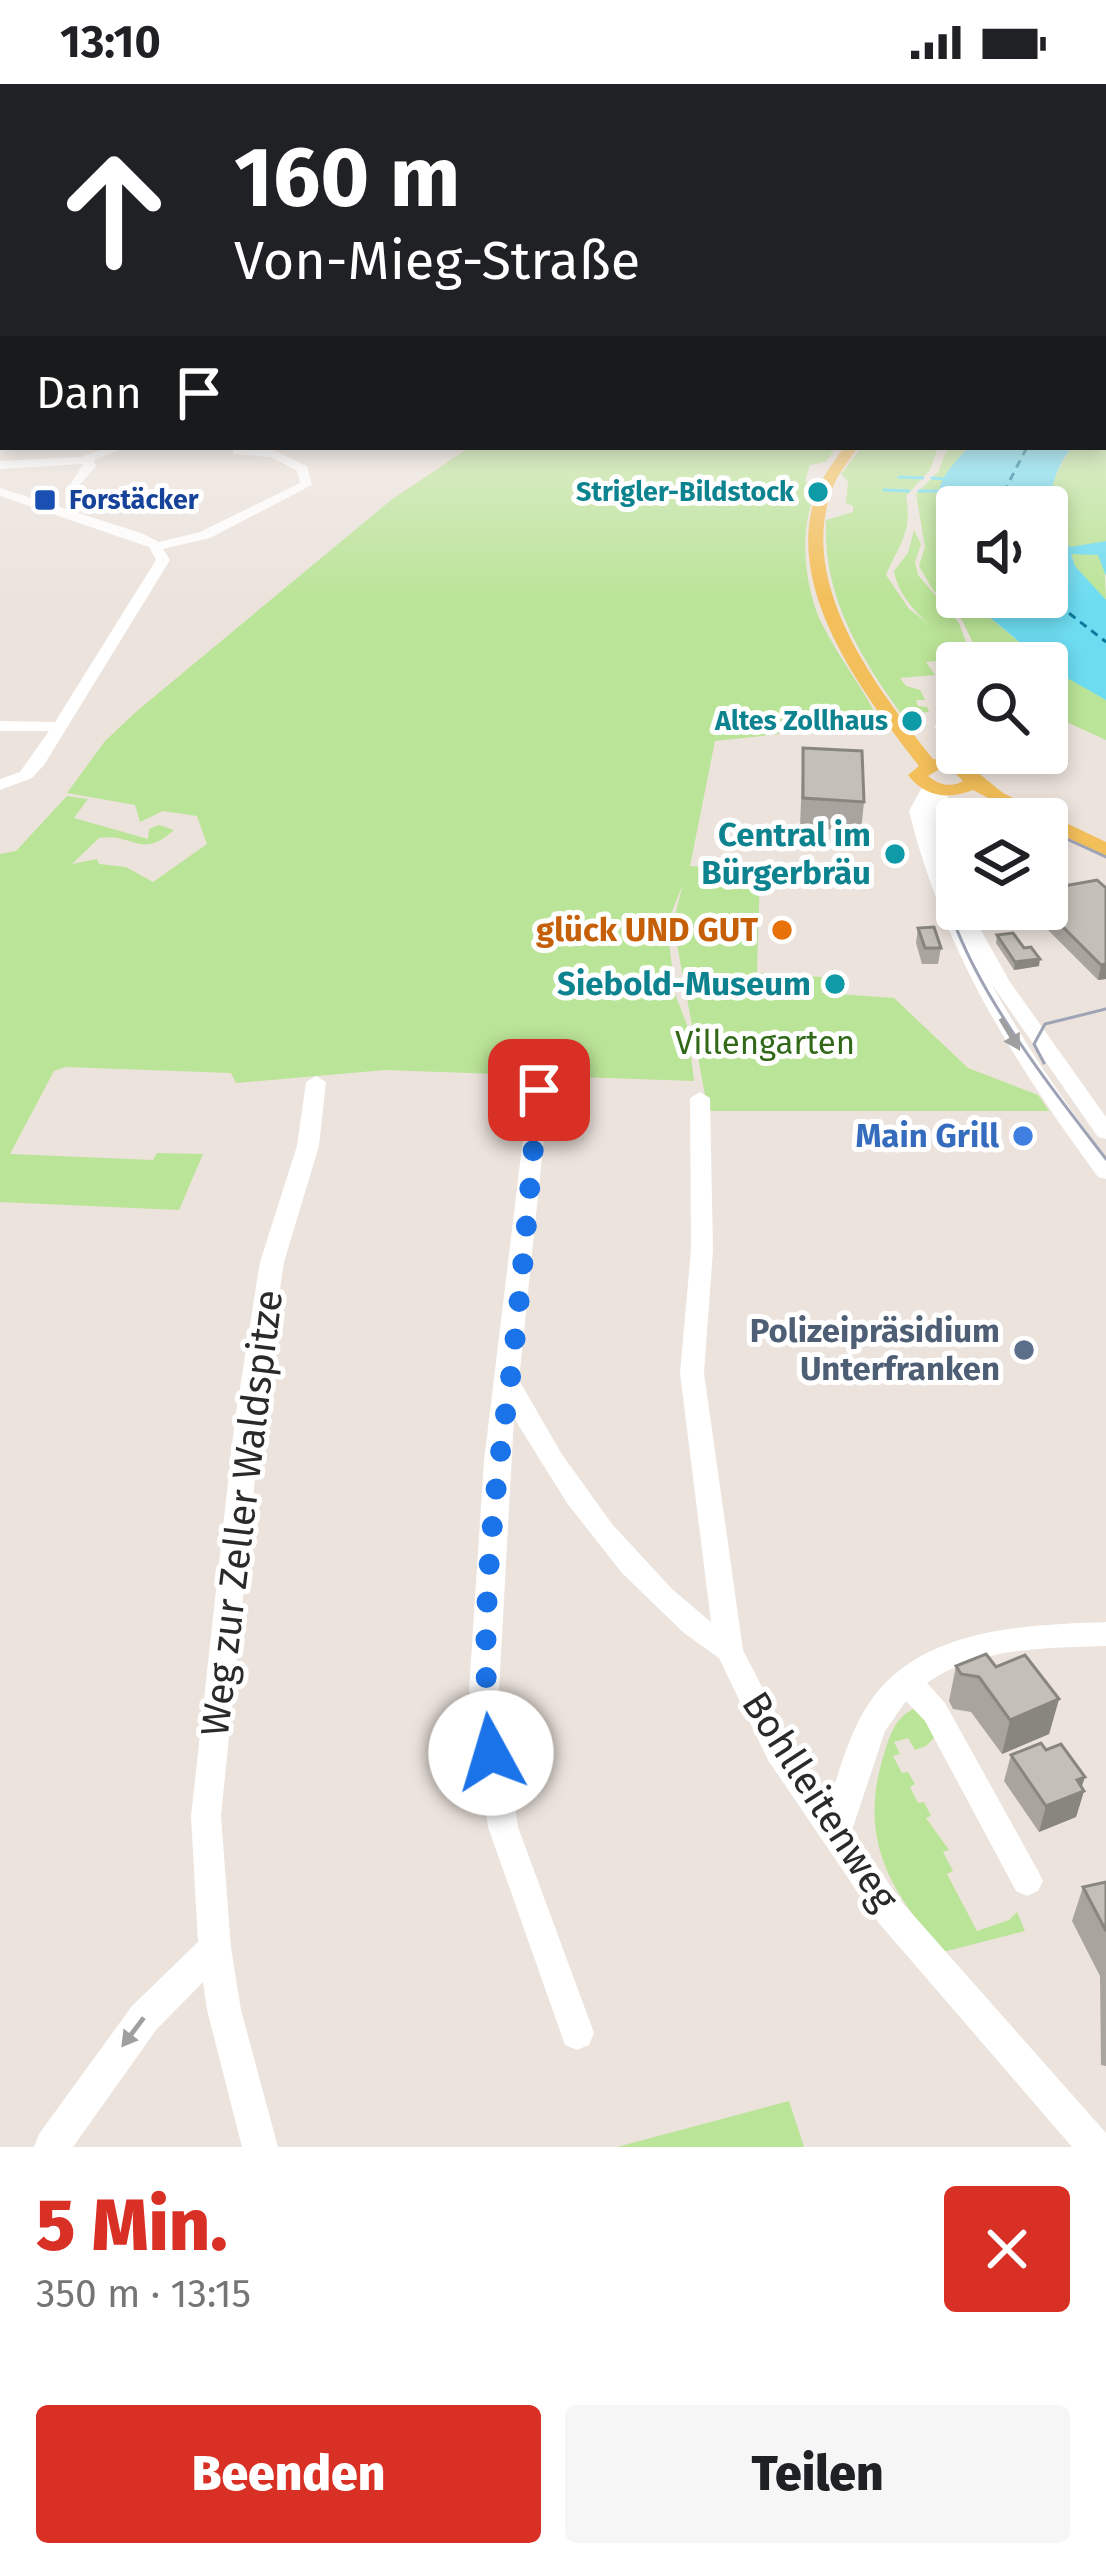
<!DOCTYPE html>
<html lang="de">
<head>
<meta charset="utf-8">
<style>
	:root { --surface:#fff; --page:#f6f6f6; --text:#202124; --muted:#757577; --accent:#d93025 }
	body { margin:0; font-family:"Fira Sans",sans-serif; background:var(--page); color:var(--text); height:100vh; display:flex; flex-direction:column; font-size:45px; white-space:nowrap }
	* { box-sizing:border-box; margin:0 }
	p { font-size:39px; color:var(--muted) }
	.icon { flex:none; width:66px; height:66px; fill:none; stroke:currentColor; stroke-width:2; stroke-linecap:round; stroke-linejoin:round }
	.map { position:relative; height:2063px; overflow:hidden }
	.drawer { display:flex; flex-direction:column; background:var(--surface); flex:1 }
	.drawer>* { flex:none }
	.banner { position:absolute; left:0px; top:0px; width:1107px; height:366px; box-shadow:0 6px 18px #0003; background:#202124; color:#fff; overflow:hidden }
	.tools { position:absolute; left:936px; top:402px; display:grid; gap:24px }
	.tools a { display:grid; place-items:center; width:132px; height:132px; border-radius:12px; background:var(--surface); box-shadow:0 6px 18px #0003; font-size:60px }
	.pin { position:absolute; display:grid; place-items:center; width:102px; height:102px; color:#fff; margin:-51px; border-radius:24px; box-shadow:0 6px 18px #0006 }
	.me { position:absolute; width:132px; margin:-66px; rotate:354deg; stroke-linejoin:round; filter:drop-shadow(0 0 9px #0008) }
	.turn { display:flex; align-items:center; gap:42px; height:252px; padding:0 36px; font-size:54px }
	.turn .icon { width:156px; height:156px; stroke-width:2.5 }
	.turn b { display:block; font-size:84px; line-height:102px }
	.then { display:flex; align-items:center; height:114px; padding:0 36px; background:#0003; gap:24px; font-size:45px }
	.round { display:grid; place-items:center; flex:none; width:126px; height:126px; border-radius:12px; background:var(--page) }
	.headline { display:flex; align-items:center; justify-content:space-between; height:204px; padding:0 36px }
	h1 { font-size:72px; font-weight:800; line-height:90px; color:var(--accent) }
	.button { display:flex; gap:24px; margin-top:auto; padding:24px 36px }
	.button a { flex:1; height:138px; border-radius:12px; background:var(--accent); color:#fff; font-size:48px; font-weight:800; line-height:138px; text-align:center }
	.button a+a { background:var(--page); color:var(--text) }
	.status { display:flex; justify-content:space-between; align-items:center; height:84px; padding:0 60px; background:var(--surface); direction:ltr }
	.status svg { height:33px; fill:currentColor }
	.map>svg:first-child { display:block }
	.green { fill:#bae497 }
	.water { fill:#6ddcf1 }
	.lines { fill:none; stroke-linecap:round; stroke-linejoin:round }
	.stream { stroke:#6ddcf1; stroke-width:3 }
	.ferry { stroke:#0b7b9d; stroke-width:3; stroke-dasharray:8 6; stroke-linecap:butt }
	.minor { fill:#fff; fill-rule:evenodd }
	.major { fill:#f3bf5a; fill-rule:evenodd }
	.tram { stroke:#9ea4b5; stroke-width:3 }
	.wall { fill:#a9a49d }
	.shaded-wall { fill:#898680 }
	.building { fill:#c4bfb7; stroke:#898680; stroke-width:3 }
	.oneway { fill:#9f9f9f }
	.route { stroke:#1a73e8; stroke-width:21; stroke-dasharray:0 37.8 }
	.culture-dot { fill:#0f9aa8; stroke:#fff; stroke-width:4.5 }
	.transit-dot { fill:#1a4fb4; stroke:#fff; stroke-width:4.5 }
	.food-dot { fill:#e8710a; stroke:#fff; stroke-width:4.5 }
	.shop-dot { fill:#3f7fe0; stroke:#fff; stroke-width:4.5 }
	.service-dot { fill:#5c6f8a; stroke:#fff; stroke-width:4.5 }
	.labels { text-anchor:middle; dominant-baseline:central; stroke-width:10; stroke-linejoin:round; paint-order:stroke }
	.far-culture-label { font-size:27px; font-weight:bold; fill:#0d838f; stroke:#fff; text-anchor:end }
	.far-transit-label { font-size:27px; font-weight:bold; fill:#164399; stroke:#fff; text-anchor:start }
	.culture-label { font-size:33px; font-weight:bold; fill:#0d838f; stroke:#fff; text-anchor:end }
	.food-label { font-size:33px; font-weight:bold; fill:#c56008; stroke:#fff; text-anchor:end }
	.park-label { font-size:33px; fill:#326919; stroke:#fff }
	.shop-label { font-size:33px; font-weight:bold; fill:#366cbe; stroke:#fff; text-anchor:end }
	.service-label { font-size:33px; font-weight:bold; fill:#4e5e75; stroke:#fff; text-anchor:end }
	.near-street-label { font-size:39px; fill:#2a2a2a; stroke:#fff }
</style>
</head>
<body>
<div class="status"><b>13:10</b><svg viewBox="0 0 49 12"><path d="M0 12V9h3v3zM5 12V6h3v6zM10 12V3h3v9zM15 12V0h3v12zM26 1h20v11H26zM47 4h2v5h-2z"/></svg></div>
<div class="map">
<svg width="1106" height="2063" viewBox="0 0 1106 2063">
	<rect width="100%" height="100%" fill="#ece3dc"/>
	<g class="green">
		<path d="M1106 340V457L1098 470 1104 475 1106 517 1087 503 1075 486 1070 464 1055 449 1051 399 1071 363H1104Z"/>
		<path d="M470 363H836L826 378 810 381 805 397 819 405C797 436 804 504 822 540 839 574 863 604 880 638L789 635 782 638 779 650 715 657 690 782 760 788 757 889 822 893V909L894 914 968 984 1038 1011 1049 1027H708L673 839 683 800 667 840 675 910 687 941 694 997 385 986 236 999 231 989 65 983 54 987 10 1070 153 1076 157 1069 203 1070 179 1126 0 1118V770L16 767 67 712 88 715 74 734 148 755 149 745 159 741 174 746C141 776 134 749 99 754L72 780 97 775 99 780 126 783 153 798 207 760 197 732 163 727 140 738 135 721 67 709 105 657 137 627 391 416Z"/>
		<path d="M862 363H938L930 386 906 412C913 448 899 460 886 491L909 525 980 579H957V633L945 627 942 608 948 605 945 600 953 598 937 577 926 578 935 591 900 594 906 602 920 606 925 616H916L918 622 927 623 929 628 902 631C860 573 822 510 826 436L853 428V422L846 419 848 397 841 390Z"/>
		<path d="M948 363H969C912 421 957 450 957 513H973L981 526 1044 579H993L977 567 962 536 933 506 919 482 925 463 916 410 938 388Z"/>
		<path d="M914 446 921 460 915 478 918 491 959 539 968 564 987 579C954 563 900 526 894 487L908 469Z"/>
		<path d="M1047 582 1106 616V656L1047 629Z"/>
		<path d="M915 1624 938 1650 926 1662 915 1666 908 1654 894 1658 900 1670 893 1672 902 1689 908 1688 915 1700 910 1703 918 1719 924 1718 931 1732 926 1734 949 1766 943 1768 953 1787 947 1790 977 1847 1009 1836 1017 1828 1025 1847 943 1868C888 1804 857 1753 885 1667 891 1648 896 1633 915 1624Z"/>
		<path d="M789 2017 804 2063H617Z"/>
	</g>
	<path class="water" d="M969 363H1072C1049 391 1039 437 1070 463L1106 457V492L1098 471 1071 470 1075 482 1106 516V616L1053 586 981 526 973 513H1047V423H957V489C945 468 933 427 940 403 943 390 960 372 969 363Z"/>
	<g class="lines">
		<g class="stream">
			<path d="M899 393 923 394"/>
			<path d="M932 394 945 395"/>
			<path d="M884 406 909 407"/>
			<path d="M919 407H940"/>
		</g>
		<g class="ferry">
			<path d="M1006 423V404L1027 363"/>
			<path d="M1047 512 1106 558"/>
		</g>
		<g class="minor">
			<path d="M109 363H126L94 376 96 382 76 405 70 401 83 380 0 385V377L81 373Z"/>
			<path d="M233 366H273L307 382 312 401 210 454 163 465 170 476 44 681 32 694 0 706V695L20 688 49 647H0V637L55 638 156 476 149 463 0 412V404L141 449 159 458 200 448 300 399 297 387 271 373 233 370Z"/>
			<path d="M957 631V641L952 644 957 650V665L951 663 934 642Z"/>
			<path d="M930 698 950 706 940 737 957 789V825H969L1010 898 1106 1033V1055L1098 1053 991 899 976 871C1013 943 1057 1009 1106 1073V1095L1098 1093C1013 977 944 868 909 727L924 700Z"/>
			<path d="M316 992 326 998 319 1062 284 1178 261 1335 221 1732 231 1864 241 1926 278 2063H242L207 1926 203 1898 156 1946 73 2063H34L39 2050 132 1922 198 1858 191 1732 235 1335 260 1178 297 1062 306 998Z"/>
			<path d="M539 999 549 1005 519 1296 561 1369 612 1440 672 1505 711 1538 680 1289 691 1166 690 1014 700 1008 710 1014 713 1166 704 1289 743 1566 790 1658 830 1715C841 1681 852 1641 874 1612 927 1543 1027 1541 1106 1538V1562C1046 1564 978 1563 927 1599L945 1619 1038 1787 1043 1797 1038 1807 1027 1812 1016 1807 925 1637 906 1617 885 1647 852 1746 900 1816 1106 2049V2063H1072L878 1838 768 1676 719 1574 684 1549 622 1489 567 1419 514 1334 499 1606 518 1743 594 1949 589 1961 577 1966 565 1961 488 1743 469 1606 484 1377 529 1005Z"/>
		</g>
		<path class="major" d="M844 363H858C850 376 838 389 833 403 795 500 877 604 933 675L966 679 1003 709 1106 758V772L1047 744V735H1028L973 706C948 716 925 713 908 691L919 682C863 609 778 500 819 402 825 389 836 375 844 363ZM938 686 953 687 963 697C950 704 939 701 928 692Z"/>
		<g class="tram">
			<path d="M957 743 938 749C930 855 1044 994 1106 1075"/>
			<path d="M1047 746 1106 773"/>
			<path d="M1044 979 1034 960 1045 940 1106 925"/>
		</g>
	</g>
	<g class="wall">
		<path d="M803 664 864 718 861 747 800 744Z"/>
		<path d="M1106 804V895L1098 896 1027 825H1047Z"/>
		<path d="M918 844 941 864 938 880H922L916 859Z"/>
		<path d="M997 851 1039 882 1014 886 996 859Z"/>
		<path d="M956 1582 996 1583 1059 1615 1049 1650 1002 1670 971 1628 953 1625 949 1617Z"/>
		<path d="M1046 1666 1084 1707 1076 1733 1039 1748 1004 1697 1011 1671Z"/>
		<path d="M1106 1798V1982L1101 1981 1100 1892 1072 1837 1083 1803Z"/>
	</g>
	<g class="shaded-wall">
		<path d="M1058 753 1054 776 1047 777V755Z"/>
		<path d="M1040 875 1039 882 1014 886 1015 878Z"/>
		<path d="M1106 880V895L1098 896 1101 881Z"/>
		<path d="M1059 1615 1049 1650 1002 1670 1010 1636Z"/>
		<path d="M1085 1693 1080 1708 1084 1707 1076 1733 1039 1748 1046 1722 1077 1696Z"/>
	</g>
	<g class="building">
		<path d="M803 664 862 667 864 718 803 714Z"/>
		<path d="M1022 727 1031 735H974Z"/>
		<path d="M1047 743 1058 753 1047 755Z"/>
		<path d="M1097 796 1106 804V880L1101 881 1045 825H1047V805Z"/>
		<path d="M934 843 941 864H925L918 844Z"/>
		<path d="M1013 849 1024 864 1031 863 1040 875 1015 878 997 851Z"/>
		<path d="M986 1570 996 1583 1025 1571 1059 1615 1010 1636 979 1593 961 1590 956 1582Z"/>
		<path d="M1041 1659 1046 1666 1061 1660 1085 1693 1077 1696 1084 1707 1046 1722 1011 1671Z"/>
		<path d="M1106 1798V1847L1083 1803Z"/>
	</g>
	<defs><path id="oneway-solid" d="M-6-.8H1V-3.2L6.5 0L1 3.2V.8H-6Z" transform="scale(3)"/></defs>
	<g class="oneway">
		<use href="#oneway-solid" transform="translate(1010 950) rotate(59)"/>
		<use href="#oneway-solid" transform="translate(133 1948) rotate(127)"/>
	</g>
	<linearGradient id="sky" x2="0" y2="1"><stop stop-color="#77c4ec"/><stop offset="0.44" stop-color="#f6f2ef"/><stop offset="1" stop-color="#f6f2ef" stop-opacity="0"/></linearGradient>
	<rect width="1106" height="516" fill="url(#sky)"/>
	<g class="lines">
		<path class="route" d="M491 1669C478 1548 492 1425 509 1305 522 1206 529 1105 539 1006"/>
	</g>
	<g class="culture-dot">
		<circle cx="818" cy="408" r="12"/>
		<circle cx="912" cy="637" r="12"/>
		<circle cx="895" cy="770" r="12"/>
		<circle cx="835" cy="900" r="12"/>
	</g>
	<rect class="transit-dot" x="33" y="404" width="24" height="24" rx="6"/>
	<circle class="food-dot" cx="782" cy="846" r="12"/>
	<circle class="shop-dot" cx="1023" cy="1052" r="12"/>
	<circle class="service-dot" cx="1024" cy="1266" r="12"/>
	<g class="labels">
		<g class="far-culture-label">
			<text x="794" y="408">Strigler-Bildstock</text>
			<text x="888" y="637">Altes Zollhaus</text>
		</g>
		<g class="far-transit-label">
			<text x="69" y="416">Forstäcker</text>
		</g>
		<g class="culture-label">
			<text x="871" y="751">Central im<tspan x="871" dy="38">Bürgerbräu</tspan></text>
			<text x="811" y="900">Siebold-Museum</text>
		</g>
		<g class="food-label">
			<text x="758" y="846">glück UND GUT</text>
		</g>
		<g class="park-label">
			<text x="765" y="959">Villengarten</text>
		</g>
		<g class="shop-label">
			<text x="999" y="1052">Main Grill</text>
		</g>
		<g class="service-label">
			<text x="1000" y="1247">Polizeipräsidium<tspan x="1000" dy="38">Unterfranken</tspan></text>
		</g>
		<g class="near-street-label">
			<text transform="translate(242 1429) rotate(-83)">Weg zur Zeller Waldspitze</text>
			<text transform="translate(820 1717) rotate(57)">Bohlleitenweg</text>
		</g>
	</g>
</svg>
<div class="tools">
<a><svg class="icon" aria-label="sound" viewBox="0 0 24 24"><path d="M4 9h4l5-4v14l-5-4H4zM17 9q2 3 0 6"/></svg></a>
<a><svg class="icon" aria-label="search" viewBox="0 0 24 24"><circle cx="10" cy="10" r="6"/><path d="M15 15l6 6"/></svg></a>
<a><svg class="icon" aria-label="layers" viewBox="0 0 24 24"><path d="M12 4l9 5-9 5-9-5zM3 14l9 5 9-5"/></svg></a>
</div>
<div class="pin" style="left:539px;top:1006px;background:#d93025"><svg class="icon" aria-label="arrive" viewBox="0 0 24 24"><path d="M6 21V4h12l-3 4 3 4H6"/></svg></div>
<svg class="me" style="left:491px;top:1669px" viewBox="-20 -20 40 40"><circle r="19" fill="#fff"/><path d="M0-13L10 11 0 6-10 11z" fill="#1a73e8"/></svg>
<div class="banner">
<div class="turn"><svg class="icon" aria-label="ahead" viewBox="0 0 24 24"><path d="M12 20V5M6 11l6-6 6 6"/></svg><div><b>160 m</b>Von-Mieg-Straße</div></div>
<div class="then">Dann<svg class="icon" aria-label="arrive" viewBox="0 0 24 24"><path d="M6 21V4h12l-3 4 3 4H6"/></svg></div>
</div>
</div>
<section class="drawer">
<div class="headline"><div><h1>5 Min.</h1><p>350 m · 13:15</p></div><a class="round" style="background:#d93025;color:#fff"><svg class="icon" aria-label="close" viewBox="0 0 24 24"><path d="M6 6l12 12M18 6L6 18"/></svg></a></div>
<div class="button"><a>Beenden</a><a>Teilen</a></div>
</section>
</body>
</html>
